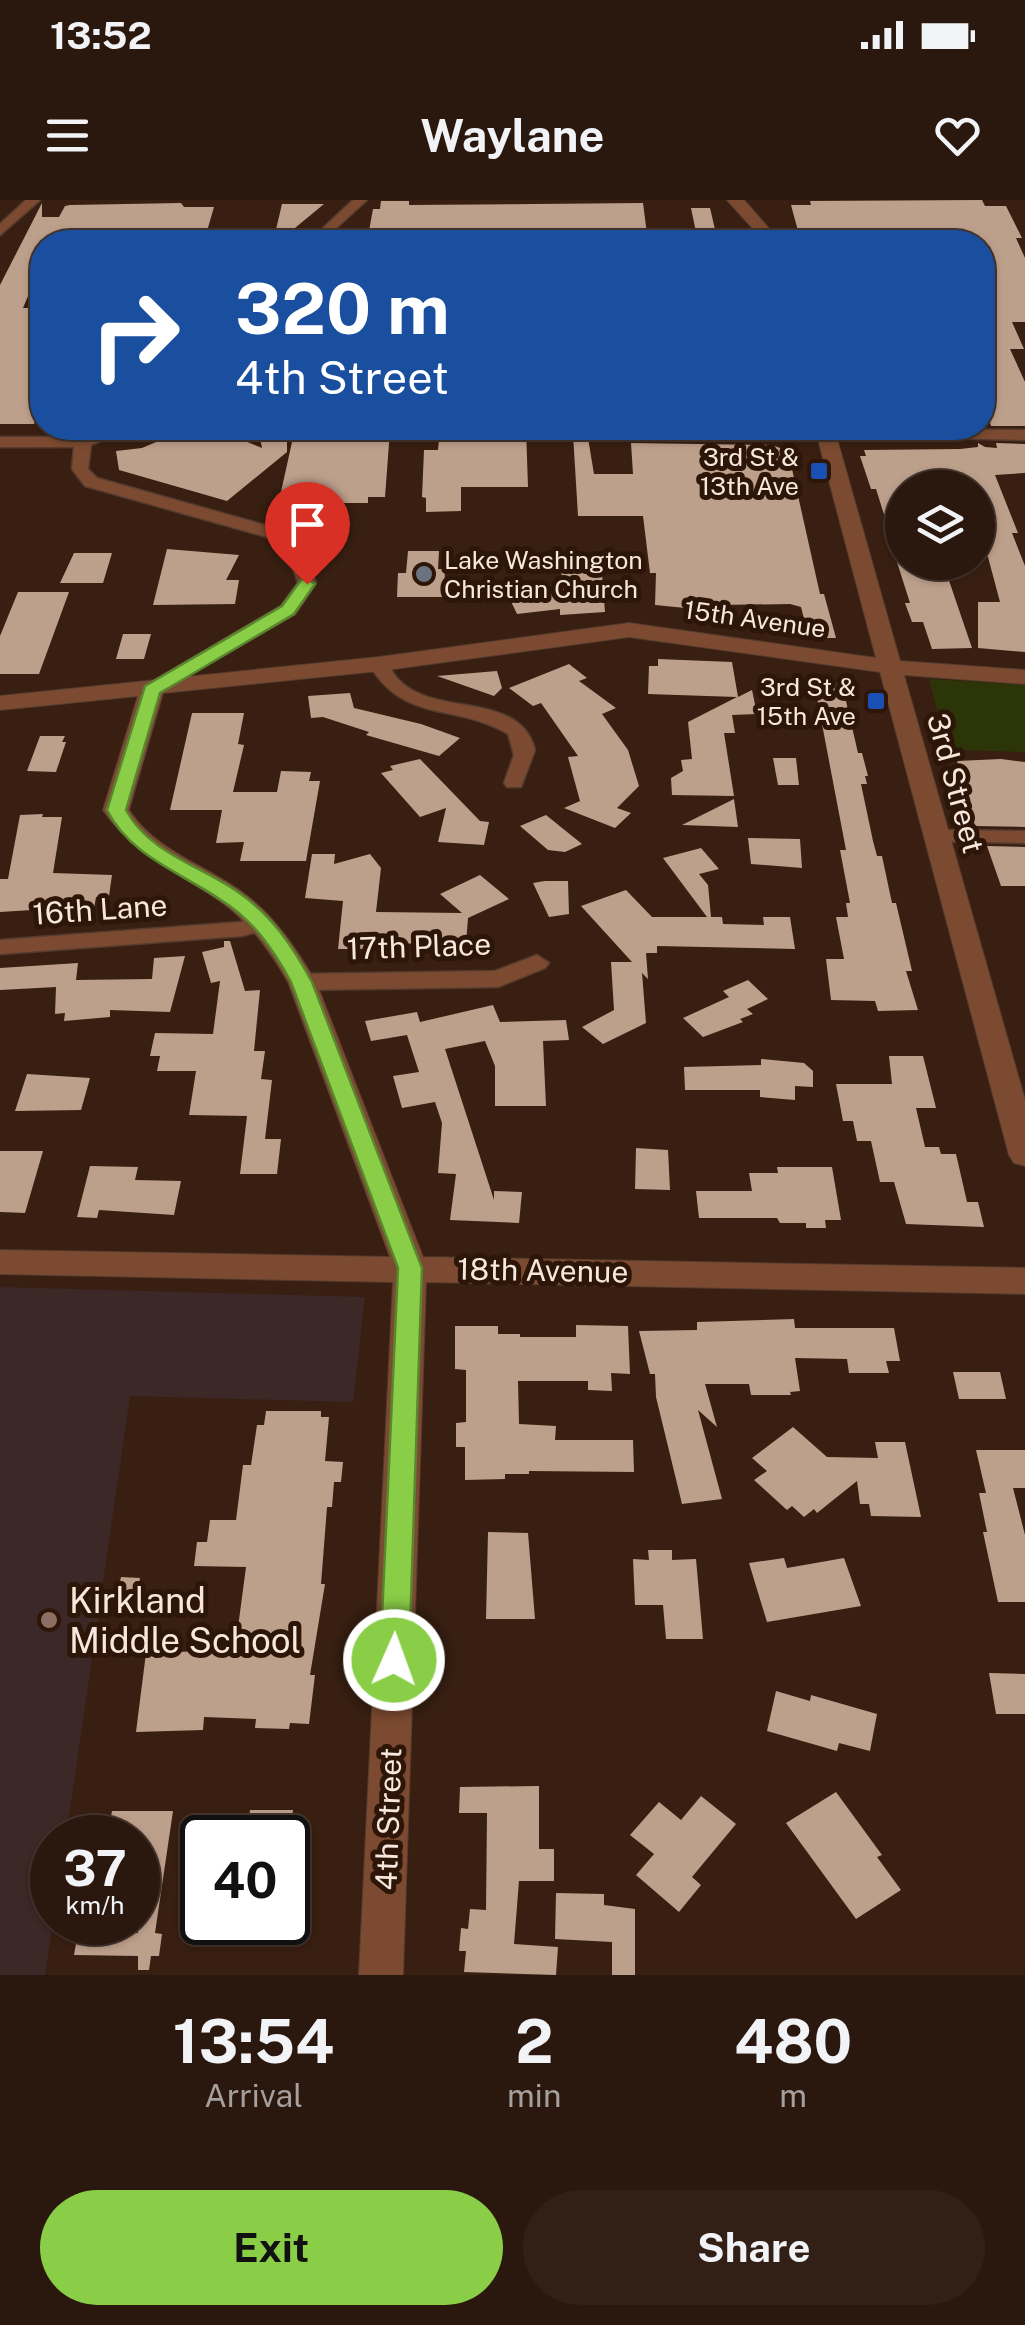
<!DOCTYPE html>
<html lang="en">
<head>
<meta charset="utf-8">
<style>
	:root { --surface:#2a170d; --page:#322016; --text:#f1f3f6; --muted:#a59f9d; --line:#46362e; --accent:#8ace47 }
	body { margin:0; font-family:"Public Sans",sans-serif; background:var(--page); color:var(--text); height:100vh; display:flex; flex-direction:column; font-size:38px; white-space:nowrap }
	* { box-sizing:border-box; margin:0 }
	p { font-size:32px; color:var(--muted) }
	.icon { flex:none; width:55px; height:55px; fill:none; stroke:currentColor; stroke-width:2; stroke-linecap:round; stroke-linejoin:round }
	.map { position:relative; height:1775px; overflow:hidden }
	.drawer { display:flex; flex-direction:column; background:var(--surface); flex:1 }
	.drawer>* { flex:none }
	.banner { position:absolute; left:30px; top:30px; width:965px; height:210px; border-radius:40px; box-shadow:0 2px 8px #0004,0 0 0 2px var(--line); background:#1a4fa0; color:#fff; overflow:hidden }
	.tools { position:absolute; left:885px; top:270px; display:grid; gap:20px }
	.tools a { display:grid; place-items:center; width:110px; height:110px; border-radius:50%; background:var(--surface); box-shadow:0 2px 8px #0004,0 0 0 2px var(--line); font-size:50px }
	.speed { position:absolute; left:30px; top:1615px; display:flex; gap:20px; font-size:50px; font-weight:700; text-align:center }
	.speed>* { display:grid; place-content:center; width:130px; height:130px; border-radius:50%; background:var(--surface); box-shadow:0 2px 8px #0004,0 0 0 2px var(--line); line-height:1 }
	.speed small { font-size:25px; font-weight:400 }
	.speed .limit { border:5px solid #111; border-radius:15px; background:#fff; color:#111 }
	.pin { position:absolute; display:grid; place-items:center; width:85px; height:85px; color:#fff; margin:-102px -42px; border-radius:50% 50% 50% 0; rotate:-45deg; box-shadow:0 0 10px #0007 }
	.pin .icon { rotate:45deg }
	.me { position:absolute; width:110px; margin:-55px; rotate:2deg; stroke-linejoin:round; filter:drop-shadow(0 0 8px #0008) }
	.turn { display:flex; align-items:center; gap:35px; height:210px; padding:0 40px; font-size:45px }
	.turn .icon { width:130px; height:130px; stroke-width:2.5 }
	.turn b { display:block; font-size:70px; line-height:85px }
	.eta { display:flex; justify-content:space-evenly; align-items:center; height:170px; text-align:center }
	.eta b { font-size:60px; font-weight:700; line-height:70px }
	.primary-button { display:flex; gap:20px; margin-top:auto; padding:20px 40px }
	.primary-button a { flex:1; height:115px; border-radius:60px; background:var(--accent); color:#111; font-size:40px; font-weight:700; line-height:115px; text-align:center }
	.primary-button a+a { background:var(--page); color:var(--text) }
	.status { display:flex; justify-content:space-between; align-items:center; height:70px; padding:0 50px; background:var(--surface); direction:ltr }
	.status svg { height:28px; fill:currentColor }
	header { display:flex; justify-content:space-between; align-items:center; height:130px; padding:0 40px; background:var(--surface); font-size:45px; font-weight:700 }
	.map>svg:first-child { display:block }
	.education { fill:#3b2827 }
	.green { fill:#2c3507 }
	.building { fill:#bda08c }
	.lines { fill:none; stroke-linecap:round; stroke-linejoin:round }
	.minor-casing { stroke:#533b2e; stroke-width:3 }
	.tertiary-casing { stroke:#533b2e; stroke-width:2 }
	.minor { fill:#7c4a30; fill-rule:evenodd }
	.tertiary { fill:#7c4a30; fill-rule:evenodd }
	.route { fill:#8ace47; stroke:#5a862e; stroke-width:2.5 }
	.transit-dot { fill:#1a4fb4; stroke:#2d1608; stroke-width:4 }
	.worship-dot { fill:#6b7280; stroke:#2d1608; stroke-width:4 }
	.education-dot { fill:#8d6e63; stroke:#2d1608; stroke-width:4 }
	.labels { text-anchor:middle; dominant-baseline:central; stroke-width:10; stroke-linejoin:round; paint-order:stroke }
	.far-poi-label { font-size:25px; fill:#f8e7dd; stroke:#2d1608; text-anchor:end }
	.far-street-label { font-size:25px; fill:#f8e7dd; stroke:#2d1608 }
	.street-label { font-size:30px; fill:#f8e7dd; stroke:#2d1608 }
	.near-poi-label { font-size:35px; fill:#f8e7dd; stroke:#2d1608; text-anchor:start }
</style>
</head>
<body>
<div class="status"><b>13:52</b><svg viewBox="0 0 49 12"><path d="M0 12V9h3v3zM5 12V6h3v6zM10 12V3h3v9zM15 12V0h3v12zM26 1h20v11H26zM47 4h2v5h-2z"/></svg></div>
<header><svg class="icon" aria-label="menu" viewBox="0 0 24 24"><path d="M4 6h16M4 12h16M4 18h16"/></svg>Waylane<svg class="icon" aria-label="heart" viewBox="0 0 24 24"><path d="M12 20l-8-8c-3-5 5-10 8-4 3-6 11-1 8 4z"/></svg></header>
<div class="map">
<svg width="1025" height="1775" viewBox="0 0 1025 1775">
	<rect width="100%" height="100%" fill="#381f11"/>
	<path class="education" d="M0 1087 365 1097 353 1202 130 1196 66 1637 52 1638 53 1723 45 1775H0Z"/>
	<path class="green" d="M929 479 1025 485V552L947 550Z"/>
	<g class="building">
		<path d="M982 0 985 6H1006L1022 38H1016L1025 58V122H1012L1024 149H1010L1025 182V226H991L982 193V38H934L936 42H801L791 5H811L810 1Z"/>
		<path d="M381 1H409V5L643 3 648 42H558V39L467 38V35H411L410 40H374L368 36 373 9H380Z"/>
		<path d="M42 3V17H59L65 6 70 5 181 3 184 7H214L205 38 92 40 93 36H54L52 40H42V63L23 108H42V202L34 224H0V85Z"/>
		<path d="M282 4H324L278 42H273Z"/>
		<path d="M691 8H710L718 42H698Z"/>
		<path d="M189 228H213L262 248 260 238 287 237V252L227 301 119 270 116 251 142 248Z"/>
		<path d="M440 228H526L528 287H461V311L426 312V298L422 297 424 250H438Z"/>
		<path d="M357 230H390L385 297H368V303H329L330 295 281 292 292 242 341 240V233Z"/>
		<path d="M587 232 594 274H633L631 243 772 245 788 251 820 394H824L836 438H809L801 407 790 404 716 405V411L655 405 656 373H650L643 316H578L573 234Z"/>
		<path d="M978 243 985 247 997 248 996 243 1025 244V273L995 275 1018 333H1012L1025 366V452L978 448V402H1000L988 357H978V288H902V358L898 359 876 289H871L860 256H866L864 250 960 249 978 247Z"/>
		<path d="M167 349 239 355 226 380H239L235 404 153 405Z"/>
		<path d="M408 351H439L438 369H445L444 397H397L398 373H406Z"/>
		<path d="M74 353H112L103 383H60Z"/>
		<path d="M561 362H601L605 412 560 415V409L517 414 506 391 562 384Z"/>
		<path d="M897 362 943 363 972 448 932 449 923 422H912L905 403H910Z"/>
		<path d="M18 392H69L39 474H0V436Z"/>
		<path d="M123 434H151L144 459H116Z"/>
		<path d="M658 459 732 462 738 497 752 490 757 514 732 515 735 533H724L734 596 672 595 671 578 683 571 681 560 692 559 688 522 737 497 648 494 649 466H658Z"/>
		<path d="M569 464 587 478 579 481 616 508 602 514 628 550 639 586 617 608 631 613 615 628 564 608 580 601 568 557 578 556 541 503 533 506 509 488Z"/>
		<path d="M497 471 502 488 494 496 437 476Z"/>
		<path d="M814 482H836L837 488H843L858 553H862L868 576H865L867 584H861L873 641 877 656H882L892 703H896L912 771H906L918 810 878 811 875 801 831 800 826 759H844L836 717H848L846 703H850L840 650H846Z"/>
		<path d="M350 493 354 508 421 524 460 538 439 556 366 535 369 532 323 517 311 518 308 496Z"/>
		<path d="M192 513H244L238 544 244 545 233 592H277L281 571 311 572 309 581H320L306 661H240L244 642 216 643 222 610H170Z"/>
		<path d="M40 536H65L62 542H66L56 572 27 571Z"/>
		<path d="M773 558H796L799 585H778Z"/>
		<path d="M420 559 480 621 489 622 484 645 438 642 446 608 420 617 381 573 393 570 390 566Z"/>
		<path d="M1001 559 1025 562V627L975 626 957 561Z"/>
		<path d="M734 599 738 627 682 625Z"/>
		<path d="M43 614 42 617H62L53 673 112 675 109 696 96 697 93 715 63 716 64 708 0 712V679H8L20 615Z"/>
		<path d="M546 615 582 644 565 652 548 650 520 626Z"/>
		<path d="M748 638 800 639 802 668 751 664Z"/>
		<path d="M987 646 1025 647V686H1001Z"/>
		<path d="M701 648 719 669 699 674 708 685 711 717H722L723 724 764 725 763 717H790L795 749 657 746V753H646L648 779 642 773 646 823 603 844 582 827 614 810 611 762H632L581 706 626 690 652 717H707L663 658Z"/>
		<path d="M312 654H335L334 664 370 654 381 668 376 712 462 713 440 694 480 675 509 699 468 718 466 744 431 748V744L387 743V749H338L343 701 305 698Z"/>
		<path d="M545 681H568L569 714 549 717 533 683Z"/>
		<path d="M224 741H230L245 791 260 790 254 851H265L261 879 272 880 265 939H281L277 974H240L247 916 189 915 196 871H157L160 856H150L155 833 213 834 220 781 211 783 202 752 224 747Z"/>
		<path d="M185 756 170 812 110 810V817L64 821 65 813 55 814 56 787 0 790V768L78 763 76 780 152 779 154 758Z"/>
		<path d="M748 780 768 799 747 809 753 814 740 819 743 822 703 837 683 818 729 797 723 791Z"/>
		<path d="M493 805 500 822 566 820 569 840 543 841 546 906H495V866L485 841 445 849 494 1000V991L522 992 519 1023 450 1020 456 974 438 973 442 923 435 902 402 908 393 876 419 872 407 835 371 841 365 821 417 812 420 822Z"/>
		<path d="M889 856H923L936 908H916L925 947H939L941 954H956L967 1002H978L984 1027 906 1024 894 982H880L871 941H857L853 921H843L836 884H892Z"/>
		<path d="M761 859 804 863 813 871V887L795 886V900L760 897V890H685L684 867 761 865Z"/>
		<path d="M27 874 90 878 81 910 15 911Z"/>
		<path d="M636 948 668 950 670 990 635 989Z"/>
		<path d="M0 951H43L25 1013 0 1012Z"/>
		<path d="M90 966 138 967 135 980 181 981 174 1015 99 1010 97 1018 77 1017Z"/>
		<path d="M777 967H832L841 1020H825L826 1028H806V1023H780L777 1018H699L696 991H752L749 973H778Z"/>
		<path d="M794 1119 795 1128H894L900 1161H886L889 1173H849L847 1159 795 1158 800 1191 790 1192 791 1195H751L749 1184H705L717 1227 698 1210 722 1299 682 1304 656 1197 655 1174H650L639 1131 697 1130V1122Z"/>
		<path d="M576 1125 628 1126 630 1174 611 1173 612 1191 588 1190V1181H518L519 1224 556 1226 555 1240H633L634 1272 529 1271V1274H505V1279L465 1280V1247H456V1223L466 1222V1170L455 1169V1126H498V1134H520V1137H576Z"/>
		<path d="M953 1172H1000L1006 1199H959Z"/>
		<path d="M266 1211H321V1217H329L325 1261 343 1262 341 1282H334L332 1307H327L321 1384H325L310 1475H315L309 1524 290 1523 289 1529 255 1528 256 1519 204 1517 203 1530 136 1532 146 1453 235 1450 246 1367 194 1366 197 1342H207L210 1320H236L243 1265H251L257 1225H264Z"/>
		<path d="M793 1227 827 1257 878 1258 875 1242H905L921 1317 871 1316 869 1304H860L857 1281 817 1313 814 1309 804 1317 792 1306 787 1310 754 1280 767 1271 752 1258Z"/>
		<path d="M976 1250H1025V1288H1013L1025 1335V1402H998L983 1332H987L979 1293H986Z"/>
		<path d="M488 1332 528 1333 535 1419H486Z"/>
		<path d="M648 1350H672V1360L696 1359 703 1439H666L663 1405H635L633 1359 649 1360Z"/>
		<path d="M784 1358 787 1368 844 1358 861 1406 767 1422 749 1363Z"/>
		<path d="M121 1377 140 1378 134 1412H114Z"/>
		<path d="M989 1473 1025 1474V1514H996Z"/>
		<path d="M776 1491 810 1501 811 1495 877 1514 870 1551 839 1543 837 1551 767 1531Z"/>
		<path d="M539 1586V1649H554V1681H519L514 1744 558 1747 556 1775 464 1772 466 1751H459L461 1728 468 1729 470 1709 486 1710 487 1613H459L460 1587Z"/>
		<path d="M836 1592 882 1655 877 1657 901 1690 856 1719 786 1623Z"/>
		<path d="M701 1596 736 1624 692 1677 701 1685 679 1712 636 1675 654 1654 630 1635 659 1602 681 1620Z"/>
		<path d="M250 1610H293L290 1638H247Z"/>
		<path d="M112 1611H173L155 1733 162 1734 159 1756H151L149 1770H138V1756L74 1755 78 1732 138 1733V1638H107Z"/>
		<path d="M556 1693 604 1694V1705L635 1709V1775H612V1742L555 1739Z"/>
	</g>
	<g class="lines">
		<g class="minor-casing">
			<g id="minor">
				<path d="M26 0H40L0 35V24Z"/>
				<path d="M353 0H367L321 42H308Z"/>
				<path d="M112 228H134L91 245 88 269 97 278 279 329 305 354 316 383 295 414 152 496 145 494V486L281 406 298 383 289 357 267 337 85 286 72 269 74 247H0V237H83Z"/>
				<path d="M710 228 1025 230V240L718 233Z"/>
				<path d="M379 458 386 460C390 466 393 475 399 480 435 518 520 490 535 550L521 587H507L504 583 514 555 508 534C457 503 403 524 369 464Z"/>
				<path d="M937 630 1025 631V643L929 641 926 636 929 631Z"/>
				<path d="M263 716 274 723 271 728 242 736 0 754V740L241 722Z"/>
				<path d="M537 755 549 763 545 768 498 787 302 790 290 782 302 774 495 771Z"/>
			</g>
		</g>
		<g class="tertiary-casing">
			<g id="tertiary">
				<path d="M727 0H744L781 42H765Z"/>
				<path d="M815 228H834L900 461 1025 470V484L904 475 1025 900V966L1014 963 1009 955 880 472 629 437 379 471 163 493 129 610C156 651 203 664 242 692 274 715 296 748 316 782L423 1057 1025 1068V1094L426 1082 403 1775H359L393 1082 0 1074V1050L390 1057 288 782C271 753 252 725 224 704 180 672 135 657 103 610L138 496 0 510V496L379 457 629 423 876 458Z"/>
			</g>
		</g>
		<use href="#minor" class="minor"/>
		<use href="#tertiary" class="tertiary"/>
	</g>
	<path class="route" d="M307 379 315 384 294 414 160 493 126 610C148 652 201 666 238 692 272 715 293 747 312 782L422 1068 409 1460 405 1470 394 1474 384 1470 380 1460 398 1068 291 782C273 749 253 720 221 700 180 672 130 656 107 610L145 486 282 406 301 380Z"/>
	<g class="transit-dot">
		<rect x="809" y="261" width="20" height="20" rx="5"/>
		<rect x="866" y="491" width="20" height="20" rx="5"/>
	</g>
	<circle class="worship-dot" cx="424" cy="374" r="10"/>
	<circle class="education-dot" cx="49" cy="1420" r="10"/>
	<g class="labels">
		<g class="far-poi-label">
			<text x="799" y="257">3rd St &amp;<tspan x="799" dy="29">13th Ave</tspan></text>
			<text x="444" y="360" text-anchor="start">Lake Washington<tspan x="444" dy="29">Christian Church</tspan></text>
			<text x="856" y="487">3rd St &amp;<tspan x="856" dy="29">15th Ave</tspan></text>
		</g>
		<g class="far-street-label">
			<text transform="translate(755 419) rotate(8)">15th Avenue</text>
		</g>
		<g class="street-label">
			<text transform="translate(956 583) rotate(75)">3rd Street</text>
			<text transform="translate(100 709) rotate(-4)">16th Lane</text>
			<text transform="translate(419 746) rotate(-2)">17th Place</text>
			<text transform="translate(543 1070) rotate(1)">18th Avenue</text>
			<text transform="translate(388 1619) rotate(-88)">4th Street</text>
		</g>
		<g class="near-poi-label">
			<text x="69" y="1400">Kirkland<tspan x="69" dy="40">Middle School</tspan></text>
		</g>
	</g>
</svg>
<div class="tools">
<a><svg class="icon" aria-label="layers" viewBox="0 0 24 24"><path d="M12 4l9 5-9 5-9-5zM3 14l9 5 9-5"/></svg></a>
</div>
<div class="speed"><div>37<small>km/h</small></div><div class="limit">40</div></div>
<div class="pin" style="left:307px;top:384px;background:#d93025"><svg class="icon" aria-label="arrive" viewBox="0 0 24 24"><path d="M6 21V4h12l-3 4 3 4H6"/></svg></div>
<svg class="me" style="left:394px;top:1460px" viewBox="-20 -20 40 40"><circle r="17" fill="#8ace47" stroke="#fff" stroke-width="3"/><path d="M0-11L8 9 0 5-8 9z" fill="#fff"/></svg>
<div class="banner">
<div class="turn"><svg class="icon" aria-label="right" viewBox="0 0 24 24"><path d="M7 20v-9h11M14 6l5 5-5 5"/></svg><div><b>320 m</b>4th Street</div></div>
</div>
</div>
<section class="drawer">
<div class="eta">
<div><b>13:54</b><p>Arrival</p></div>
<div><b>2</b><p>min</p></div>
<div><b>480</b><p>m</p></div>
</div>
<div class="primary-button"><a>Exit</a><a>Share</a></div>
</section>
</body>
</html>
